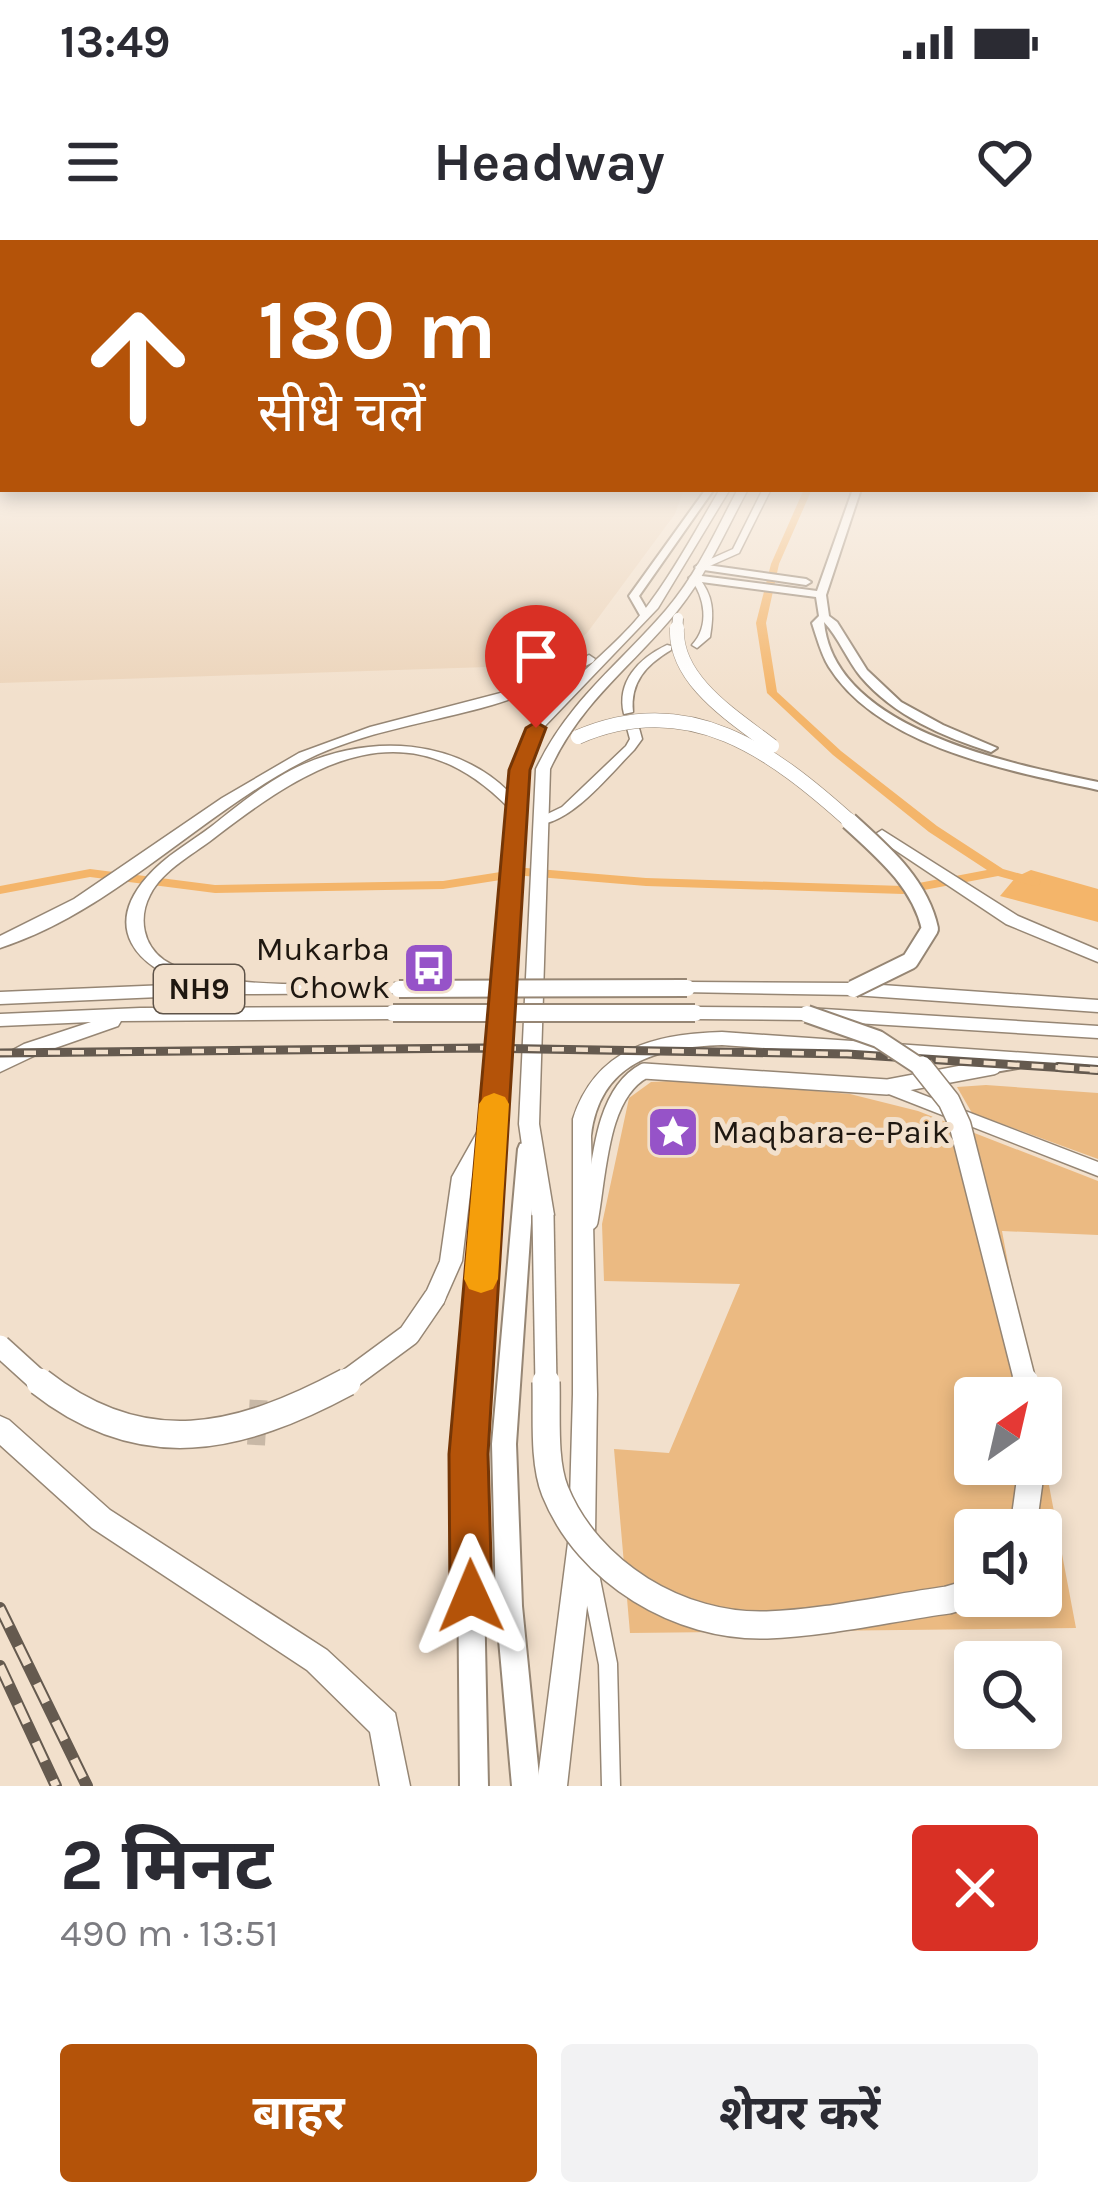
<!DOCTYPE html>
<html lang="hi">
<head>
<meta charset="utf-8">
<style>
	:root { --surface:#fff; --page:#f2f2f3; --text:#2b2b33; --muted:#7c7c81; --accent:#b45309 }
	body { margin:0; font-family:Karla,"Noto Sans Devanagari",sans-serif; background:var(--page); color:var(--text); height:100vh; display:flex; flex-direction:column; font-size:45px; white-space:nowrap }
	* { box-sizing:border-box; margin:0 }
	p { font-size:39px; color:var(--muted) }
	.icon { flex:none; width:66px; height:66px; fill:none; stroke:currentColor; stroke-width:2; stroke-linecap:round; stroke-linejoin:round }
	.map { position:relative; height:1546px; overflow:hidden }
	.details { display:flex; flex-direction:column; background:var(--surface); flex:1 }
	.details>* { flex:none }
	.hud { position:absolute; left:0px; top:0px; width:1098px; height:252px; box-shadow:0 6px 18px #0003; background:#b45309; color:#fff; overflow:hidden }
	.needle { width:78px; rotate:34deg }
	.controls { position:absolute; left:954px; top:1137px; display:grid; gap:24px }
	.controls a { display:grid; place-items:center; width:108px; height:108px; border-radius:12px; background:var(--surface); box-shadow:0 6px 18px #0003; font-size:60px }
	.pin { position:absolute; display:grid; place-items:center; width:102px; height:102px; color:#fff; margin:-123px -51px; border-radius:50% 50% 50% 0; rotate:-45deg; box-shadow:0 0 12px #0007 }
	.pin .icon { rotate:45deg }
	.me { position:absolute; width:132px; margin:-66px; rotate:359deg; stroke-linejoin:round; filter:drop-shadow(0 0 9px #0008) }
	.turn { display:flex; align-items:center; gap:42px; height:252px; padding:0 60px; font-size:54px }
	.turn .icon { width:156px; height:156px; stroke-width:2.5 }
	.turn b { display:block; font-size:84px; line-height:102px }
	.round { display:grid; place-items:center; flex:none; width:126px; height:126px; border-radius:12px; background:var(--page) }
	.overview { display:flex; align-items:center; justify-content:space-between; height:204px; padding:0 60px }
	h1 { font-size:72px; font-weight:700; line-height:90px }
	.cta { display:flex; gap:24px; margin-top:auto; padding:24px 60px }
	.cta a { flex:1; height:138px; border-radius:12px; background:var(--accent); color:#fff; font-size:48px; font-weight:700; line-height:138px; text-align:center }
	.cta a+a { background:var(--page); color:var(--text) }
	.status { display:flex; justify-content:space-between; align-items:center; height:84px; padding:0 60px; background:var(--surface); direction:ltr }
	.status svg { height:33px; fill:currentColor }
	header { display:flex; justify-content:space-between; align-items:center; height:156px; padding:0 60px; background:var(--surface); font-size:54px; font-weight:700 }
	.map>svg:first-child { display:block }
	.built { fill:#ecd4ba }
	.green { fill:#ebba82; fill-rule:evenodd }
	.water { fill:#f4b56a }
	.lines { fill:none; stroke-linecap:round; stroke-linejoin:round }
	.canal { fill:#f4b56a; fill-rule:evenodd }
	.minor-tunnel { stroke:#c8b8a6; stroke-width:18; stroke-dasharray:18 9; stroke-linecap:butt }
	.minor-far2-casing { stroke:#968674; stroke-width:14 }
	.minor-far1-casing { stroke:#968674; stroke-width:18 }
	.minor-casing { stroke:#968674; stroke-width:21 }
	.tertiary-casing { stroke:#968674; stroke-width:3 }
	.secondary-casing { stroke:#968674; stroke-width:4 }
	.trunk-casing { stroke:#968674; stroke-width:3 }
	.minor-far2 { stroke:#fff; stroke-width:10 }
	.minor-far1 { stroke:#fff; stroke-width:15 }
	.minor { stroke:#fff; stroke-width:18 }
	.tertiary { fill:#fff; fill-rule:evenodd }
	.secondary { fill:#fff; fill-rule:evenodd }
	.trunk { fill:#fff; fill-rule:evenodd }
	.rail-far2-casing { stroke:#655a4f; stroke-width:9 }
	.rail-far1-casing { stroke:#655a4f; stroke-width:10 }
	.rail-casing { stroke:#655a4f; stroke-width:12 }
	.rail-far2 { stroke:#f2e0cc; stroke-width:4.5; stroke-dasharray:12; stroke-linecap:butt }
	.rail-far1 { stroke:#f2e0cc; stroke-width:6; stroke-dasharray:16; stroke-linecap:butt }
	.rail { stroke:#f2e0cc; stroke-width:8; stroke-dasharray:21; stroke-linecap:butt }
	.trunk-bridge-far4-casing { stroke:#968674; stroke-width:12; stroke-linecap:butt }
	.trunk-bridge-far3-casing { stroke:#968674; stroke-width:15; stroke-linecap:butt }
	.trunk-bridge-far2-casing { stroke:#968674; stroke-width:20; stroke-linecap:butt }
	.trunk-bridge-far1-casing { stroke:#968674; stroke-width:24; stroke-linecap:butt }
	.trunk-bridge-casing { stroke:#968674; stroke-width:30; stroke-linecap:butt }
	.trunk-bridge-far4 { stroke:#fff; stroke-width:10 }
	.trunk-bridge-far3 { stroke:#fff; stroke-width:14 }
	.trunk-bridge-far2 { stroke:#fff; stroke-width:16 }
	.trunk-bridge-far1 { stroke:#fff; stroke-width:21 }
	.trunk-bridge { stroke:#fff; stroke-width:27 }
	.route { fill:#b45309; stroke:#753606; stroke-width:3 }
	.slow { fill:#f59e0b }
	.labels { text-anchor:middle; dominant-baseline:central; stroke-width:10; stroke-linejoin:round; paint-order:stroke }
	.shield { fill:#f2e0cc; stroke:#5e5348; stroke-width:3 }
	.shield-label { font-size:30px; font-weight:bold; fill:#1e1710 }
	.poi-label { font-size:33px; fill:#1e1710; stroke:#f2e0cc; text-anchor:end }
</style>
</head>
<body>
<div class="status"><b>13:49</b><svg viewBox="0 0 49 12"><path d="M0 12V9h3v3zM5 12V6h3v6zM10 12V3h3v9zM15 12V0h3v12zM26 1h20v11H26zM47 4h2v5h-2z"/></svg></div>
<header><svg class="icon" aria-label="menu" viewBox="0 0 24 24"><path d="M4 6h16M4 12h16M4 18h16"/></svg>Headway<svg class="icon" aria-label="heart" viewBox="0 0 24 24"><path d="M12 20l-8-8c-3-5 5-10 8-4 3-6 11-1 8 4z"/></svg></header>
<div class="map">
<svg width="1098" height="1546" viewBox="0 0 1098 1546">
	<rect width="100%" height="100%" fill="#f2e0cc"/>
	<path class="built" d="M0 238 3 249H684L675 274 587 393 548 425 0 443Z"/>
	<g class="green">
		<path d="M690 840 850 854 918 871 1098 941V995L1002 991 1033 1158H975V1224H1041V1203L1076 1388 630 1393 614 1209 669 1213 740 1044 604 1041 602 984 629 858 651 842ZM975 1290H1041V1356H975Z"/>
		<path d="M986 845 1098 853V919L972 873 957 847Z"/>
	</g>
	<path class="water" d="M1031 630 1098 649V682L1000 656 1016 637Z"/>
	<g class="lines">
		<path class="canal" d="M804 249H812L779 324 766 383 777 452 841 511 937 586 1003 629 1039 639 1041 642 1039 645 1034 646 998 636 903 654 646 646 526 636 443 649 215 653 90 637 0 654V646L90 629 215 645 443 641 526 628 646 638 903 646 987 630 929 592 833 515 767 453 756 383 771 324Z"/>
		<path class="minor-tunnel" d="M256 1205 259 1154"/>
		<g class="minor-far2-casing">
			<path id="minor-far2" d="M977 830 1017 823"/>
		</g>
		<g class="minor-far1-casing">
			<path id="minor-far1" d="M590 982C599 936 599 855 644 831L887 847 993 827"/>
		</g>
		<g class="minor-casing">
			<path id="minor" d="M587 1320 608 1424 611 1546"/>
		</g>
		<g class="tertiary-casing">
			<g id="tertiary">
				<path d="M763 249H771L739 313 703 329H697V325L733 309Z"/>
				<path d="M691 336H697C714 355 714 373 710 397L697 408 692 405C710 386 705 357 690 338Z"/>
				<path d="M667 405 671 406V410C646 425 630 442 633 472L624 474C616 442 639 418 667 405Z"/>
				<path d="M633 485 639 488 642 499 634 510C609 535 573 582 537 585V579L562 567 626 506 630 499 627 488Z"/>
				<path d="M887 841 1098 922V936L881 851 879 847 881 843Z"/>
			</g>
		</g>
		<g class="secondary-casing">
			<g id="secondary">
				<path d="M706 249H714L639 356 650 375 641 377 629 356Z"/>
				<path d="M853 249H861L826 355 829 376 837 382 867 430 901 462 943 485 997 508 991 512C944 497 894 476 861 437 847 420 839 398 824 382 834 490 1012 524 1098 542V550C1011 531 880 508 829 427 821 414 817 398 812 383L819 376 816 357 694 341 689 338 694 335 817 351Z"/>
				<path d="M700 324 806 339 811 342 806 345 697 329 695 327Z"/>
				<path d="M493 875 499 877 502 882 481 1214 488 1546H460L457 1214 484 882 487 877Z"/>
				<path d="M527 902 534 904 536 909 516 1204 522 1366 540 1546H512L496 1366 492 1204 518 909 520 904Z"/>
			</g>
		</g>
		<g class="trunk-casing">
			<g id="trunk">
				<path d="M720 249H730L658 368 542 489 526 530 503 882 472 937 462 1021 443 1064 435 1067 427 1064 424 1057 440 1021 452 937 483 882 509 568C408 465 313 522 218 595 196 613 163 629 150 655 138 678 143 705 164 720 214 753 338 743 399 743L405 745 408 749 405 753 245 754 213 748 211 753 205 755 0 764V752L191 744C137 728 102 688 147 637 165 616 191 602 212 586 241 563 270 539 304 524 372 495 455 498 510 553 518 463 604 428 651 361 677 326 698 286 720 249Z"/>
				<path d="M738 249H748C726 290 707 334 678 370 632 427 582 460 550 529L539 884 554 975 551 981 543 984 535 981 532 975 519 884 536 529C569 460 618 426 666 370 697 334 716 290 738 249Z"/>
				<path d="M589 415 595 419 593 422C560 440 528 454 492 465 430 483 364 491 306 520 200 574 114 671 0 708V696L74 659 222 558 299 513 370 487 516 449Z"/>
				<path d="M882 590 1018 676 1098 710V722L1006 684 877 598 874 595Z"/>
				<path d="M687 742 853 743 1098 760V772L853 755 681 752 678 748 681 744Z"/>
				<path d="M393 767 402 773 393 779 121 781 118 786 38 814 0 832V817L24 804 91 782 0 786V774L140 768Z"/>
				<path d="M695 767 807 768 1098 786V798L807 780 695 779 686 773Z"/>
				<path d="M722 792 1098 818V832L722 805C657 807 600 822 591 896L597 1154 595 1295 567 1546H537L569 1295 573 1154V879C596 808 654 794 722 792Z"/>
				<path d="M0 1176 9 1180 110 1270 327 1410 395 1473 410 1546H380L370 1492 307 1430 92 1288 0 1205Z"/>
				<path d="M1041 1215 1045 1224 1036 1290H1010L1019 1224H1041Z"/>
			</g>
		</g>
		<use href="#minor-far2" class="minor-far2"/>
		<use href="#minor-far1" class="minor-far1"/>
		<use href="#minor" class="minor"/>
		<use href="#tertiary" class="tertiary"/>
		<use href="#secondary" class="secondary"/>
		<use href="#trunk" class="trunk"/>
		<g class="rail-far2-casing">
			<path id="rail-far2" d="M0 813 482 808 847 814 1098 830"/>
		</g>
		<g class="rail-far1-casing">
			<path id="rail-far1" d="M1058 827 1098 830"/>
		</g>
		<g class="rail-casing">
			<g id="rail">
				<path d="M0 1368 87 1546"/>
				<path d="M0 1426 56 1546"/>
			</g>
		</g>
		<use href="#rail-far2" class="rail-far2"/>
		<use href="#rail-far1" class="rail-far1"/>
		<use href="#rail" class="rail"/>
		<g class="trunk-bridge-far4-casing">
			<path id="trunk-bridge-far4" d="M677 391 678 378"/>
		</g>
		<g class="trunk-bridge-far3-casing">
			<g id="trunk-bridge-far3">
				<path d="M677 388C674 441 736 478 772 506"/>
				<path d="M578 497C689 449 772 511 853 584"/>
			</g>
		</g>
		<g class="trunk-bridge-far2-casing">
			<g id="trunk-bridge-far2">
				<path d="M849 581C883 612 920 643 930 689L910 721 853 749"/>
				<path d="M399 749 687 748"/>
				<path d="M393 773H695"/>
				<path d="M807 774 878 799 925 830"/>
			</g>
		</g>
		<g class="trunk-bridge-far1-casing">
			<g id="trunk-bridge-far1">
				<path d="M922 827 949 861 960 885 1026 1145"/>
				<path d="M543 975 546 1145"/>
				<path d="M0 1106 43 1145"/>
				<path d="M341 1145 409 1095 435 1057"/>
			</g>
		</g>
		<g class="trunk-bridge-casing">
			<g id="trunk-bridge">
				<path d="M40 1142C143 1223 239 1200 347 1142"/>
				<path d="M546 1142C547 1175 543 1221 555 1251 588 1333 680 1388 767 1385 827 1383 889 1368 948 1360L975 1352"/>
				<path d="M1025 1142 1029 1158"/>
			</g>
		</g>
		<use href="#trunk-bridge-far4" class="trunk-bridge-far4"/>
		<use href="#trunk-bridge-far3" class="trunk-bridge-far3"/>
		<use href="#trunk-bridge-far2" class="trunk-bridge-far2"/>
		<use href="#trunk-bridge-far1" class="trunk-bridge-far1"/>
		<use href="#trunk-bridge" class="trunk-bridge"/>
	</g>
	<linearGradient id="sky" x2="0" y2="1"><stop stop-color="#adb4b6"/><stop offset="0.52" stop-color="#f9f1e8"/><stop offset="1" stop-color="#f9f1e8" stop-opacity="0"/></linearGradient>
	<rect width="1098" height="455" fill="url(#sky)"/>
	<path class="route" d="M536 482 546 488 530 530 488 1214 492 1356 486 1371 471 1377 456 1371 450 1356 449 1214 509 530 526 488Z"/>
	<path class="slow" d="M494 853 505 857 509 864 498 1039 493 1049 481 1053 469 1049 464 1039 479 864 484 857Z"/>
	<defs>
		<g id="bus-square" transform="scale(2.7)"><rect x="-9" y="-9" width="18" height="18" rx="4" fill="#9653c8" stroke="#f2e0cc"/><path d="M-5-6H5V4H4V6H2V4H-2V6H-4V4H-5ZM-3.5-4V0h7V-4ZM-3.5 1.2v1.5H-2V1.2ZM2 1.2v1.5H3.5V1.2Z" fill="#fff"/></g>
		<g id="sight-square" transform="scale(2.7)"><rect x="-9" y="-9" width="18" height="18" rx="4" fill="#9653c8" stroke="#f2e0cc"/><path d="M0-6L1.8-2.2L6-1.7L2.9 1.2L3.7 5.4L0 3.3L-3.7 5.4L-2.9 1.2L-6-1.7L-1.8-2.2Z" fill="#fff"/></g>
	</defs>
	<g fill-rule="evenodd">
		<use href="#bus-square" x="429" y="728"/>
		<use href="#sight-square" x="673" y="892"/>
	</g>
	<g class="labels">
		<rect class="shield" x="154" y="725" width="90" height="48" rx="9"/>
		<g class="shield-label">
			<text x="199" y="749">NH9</text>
		</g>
		<g class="poi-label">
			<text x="390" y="709">Mukarba<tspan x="390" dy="38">Chowk</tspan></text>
			<text x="712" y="892" text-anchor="start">Maqbara-e-Paik</text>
		</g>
	</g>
</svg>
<div class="controls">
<a><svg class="needle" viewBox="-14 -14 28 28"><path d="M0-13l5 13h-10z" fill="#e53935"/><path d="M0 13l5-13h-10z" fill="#7c7c81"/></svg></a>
<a><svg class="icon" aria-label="sound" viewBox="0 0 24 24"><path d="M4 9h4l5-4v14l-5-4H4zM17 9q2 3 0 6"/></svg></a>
<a><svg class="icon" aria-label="search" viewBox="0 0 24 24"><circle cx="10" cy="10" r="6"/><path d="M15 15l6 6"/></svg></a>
</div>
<div class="pin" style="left:536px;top:488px;background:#d93025"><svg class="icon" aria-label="arrive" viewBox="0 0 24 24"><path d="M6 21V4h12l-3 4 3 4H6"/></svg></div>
<svg class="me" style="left:471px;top:1356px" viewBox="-20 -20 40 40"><path d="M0-17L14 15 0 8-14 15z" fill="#b45309" stroke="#fff" stroke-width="4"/></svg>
<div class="hud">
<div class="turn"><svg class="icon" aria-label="ahead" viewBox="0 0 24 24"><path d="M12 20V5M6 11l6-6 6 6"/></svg><div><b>180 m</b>सीधे चलें</div></div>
</div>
</div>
<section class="details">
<div class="overview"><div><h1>2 मिनट</h1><p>490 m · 13:51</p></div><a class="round" style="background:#d93025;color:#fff"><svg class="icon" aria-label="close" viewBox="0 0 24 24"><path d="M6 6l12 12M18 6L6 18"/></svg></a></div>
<div class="cta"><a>बाहर</a><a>शेयर करें</a></div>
</section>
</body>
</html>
